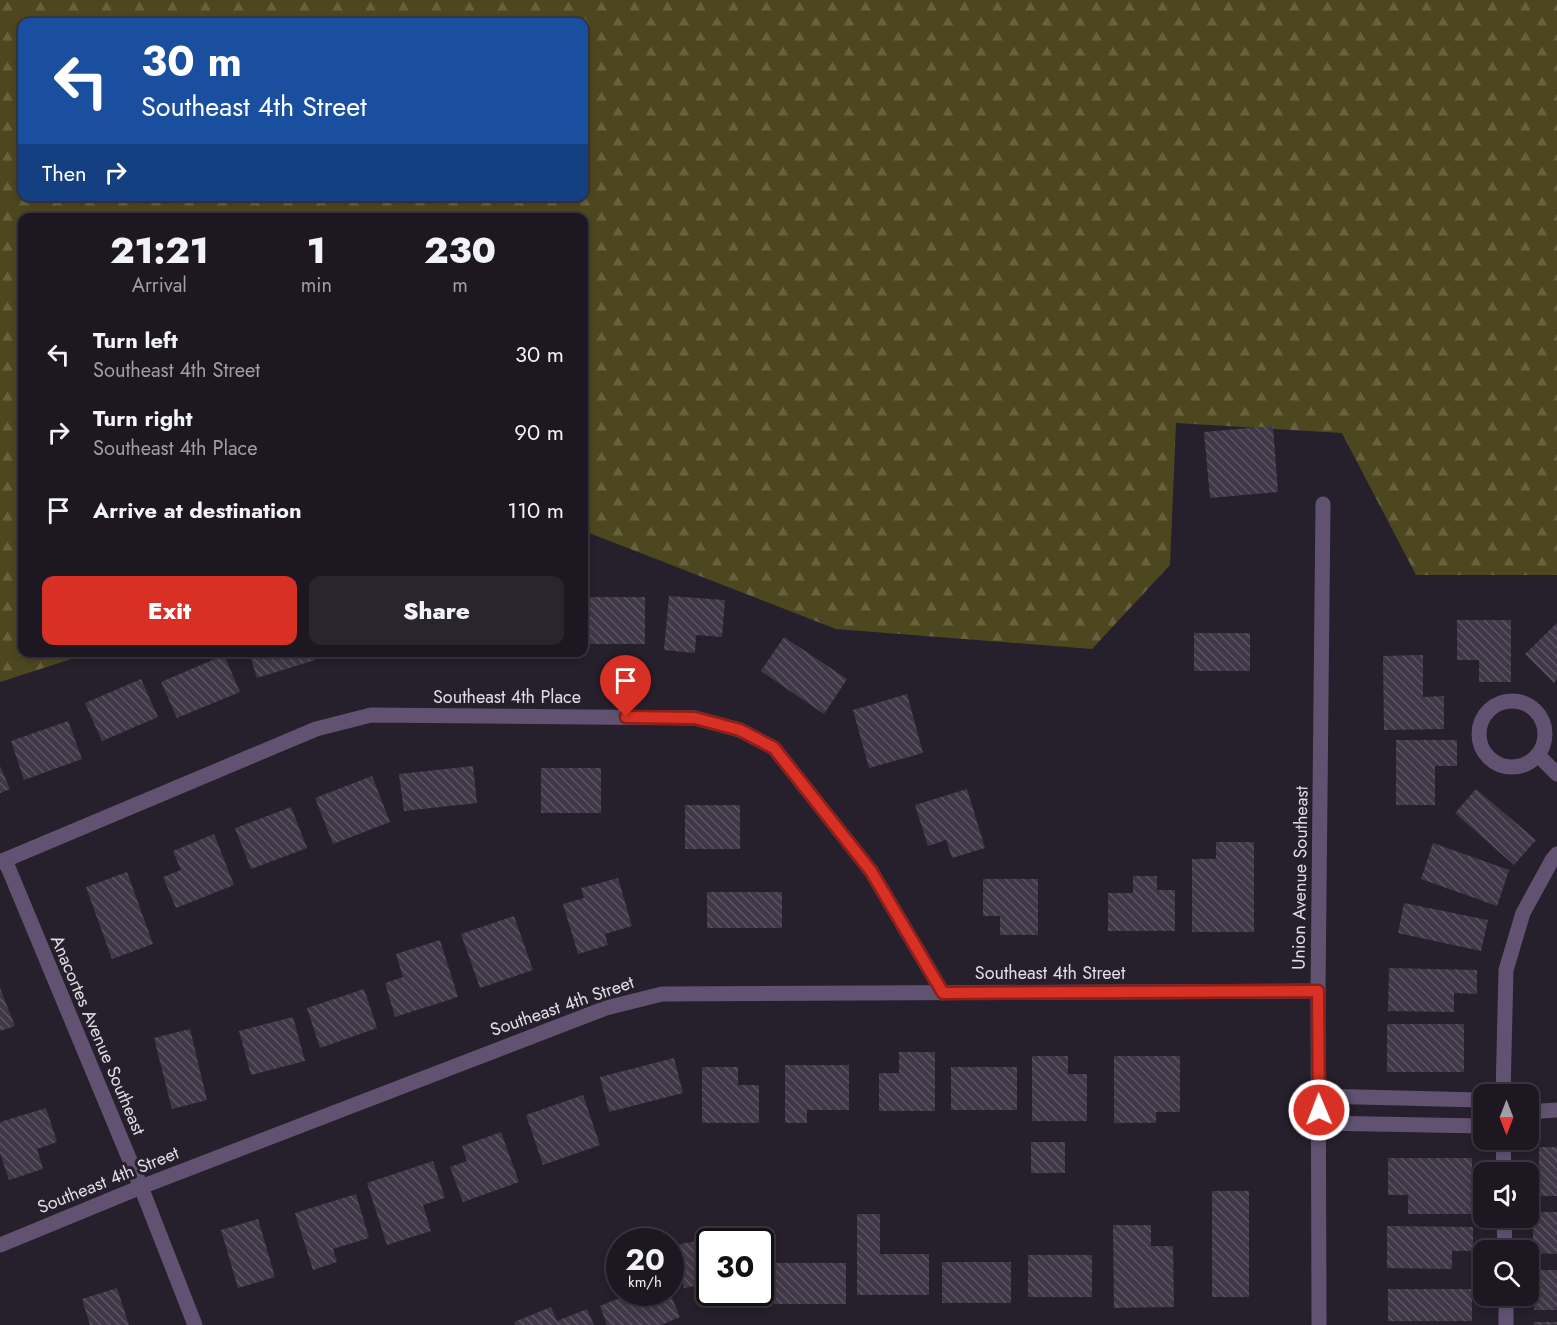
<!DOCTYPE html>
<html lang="en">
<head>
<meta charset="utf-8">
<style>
	:root { --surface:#1c1721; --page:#29242e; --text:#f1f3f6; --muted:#a09fa5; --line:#3a363f; --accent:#d93025 }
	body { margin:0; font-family:Jost,sans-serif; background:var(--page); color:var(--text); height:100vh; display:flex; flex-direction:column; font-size:22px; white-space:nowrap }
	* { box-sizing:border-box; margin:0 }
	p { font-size:20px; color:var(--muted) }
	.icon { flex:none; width:33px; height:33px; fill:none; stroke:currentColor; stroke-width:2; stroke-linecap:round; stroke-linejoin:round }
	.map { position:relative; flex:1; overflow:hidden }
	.drawer { position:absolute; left:18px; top:213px; width:570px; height:444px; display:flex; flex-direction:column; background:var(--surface); border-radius:12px; box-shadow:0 3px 9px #0003,0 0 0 2px var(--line) }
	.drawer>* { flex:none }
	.guide { position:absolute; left:18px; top:18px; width:570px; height:183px; border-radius:12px; box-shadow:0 3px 9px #0003,0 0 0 2px var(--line); background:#1a4fa0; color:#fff; overflow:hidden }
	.needle { width:39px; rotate:180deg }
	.controls { position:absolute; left:1473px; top:1084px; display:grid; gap:12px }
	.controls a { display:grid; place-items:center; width:66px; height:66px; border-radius:12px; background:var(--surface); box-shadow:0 3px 9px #0003,0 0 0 2px var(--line); font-size:30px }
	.speed { position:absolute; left:606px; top:1228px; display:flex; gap:12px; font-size:30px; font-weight:700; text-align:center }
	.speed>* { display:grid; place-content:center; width:78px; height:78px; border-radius:50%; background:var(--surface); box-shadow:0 3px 9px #0003,0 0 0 2px var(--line); line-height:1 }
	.speed small { font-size:15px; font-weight:400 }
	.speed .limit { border:3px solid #111; border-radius:9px; background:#fff; color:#111 }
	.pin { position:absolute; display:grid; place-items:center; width:51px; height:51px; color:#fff; margin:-62px -26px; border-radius:50% 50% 50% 0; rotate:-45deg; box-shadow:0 0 6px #0007 }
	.pin .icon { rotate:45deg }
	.me { position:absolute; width:66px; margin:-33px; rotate:359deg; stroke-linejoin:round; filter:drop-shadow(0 0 4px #0008) }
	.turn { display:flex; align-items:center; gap:21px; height:126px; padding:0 24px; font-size:27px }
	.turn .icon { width:78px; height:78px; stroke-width:2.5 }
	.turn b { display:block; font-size:42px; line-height:51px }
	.then { display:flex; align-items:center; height:57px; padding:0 24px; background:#0003; gap:12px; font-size:22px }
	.eta { display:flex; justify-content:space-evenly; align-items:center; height:102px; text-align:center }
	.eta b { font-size:36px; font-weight:800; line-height:42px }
	.action { display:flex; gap:12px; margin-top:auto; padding:12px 24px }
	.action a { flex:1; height:69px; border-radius:12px; background:var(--accent); color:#fff; font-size:24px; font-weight:800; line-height:69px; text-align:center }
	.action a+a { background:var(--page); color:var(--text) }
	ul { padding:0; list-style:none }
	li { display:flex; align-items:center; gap:18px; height:78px; padding:0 24px }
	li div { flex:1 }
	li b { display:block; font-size:22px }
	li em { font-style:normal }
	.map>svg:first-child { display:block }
	.forest { fill:url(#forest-firs); fill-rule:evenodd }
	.building { fill:url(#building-back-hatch) }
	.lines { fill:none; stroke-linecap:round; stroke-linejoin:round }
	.minor { stroke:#625271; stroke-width:15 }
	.route-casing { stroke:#8d1f18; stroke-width:15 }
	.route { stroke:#d93025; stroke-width:10 }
	.labels { text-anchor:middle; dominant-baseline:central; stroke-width:6; stroke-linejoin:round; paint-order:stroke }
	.street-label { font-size:18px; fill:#e1dce5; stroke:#261f2c }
</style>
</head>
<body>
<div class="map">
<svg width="1557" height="1325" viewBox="0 0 1557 1325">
	<defs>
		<pattern id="forest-firs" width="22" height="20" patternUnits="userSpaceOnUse" patternTransform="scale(1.5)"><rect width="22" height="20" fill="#4d471f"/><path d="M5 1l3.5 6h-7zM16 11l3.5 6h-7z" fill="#66613f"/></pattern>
		<pattern id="building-back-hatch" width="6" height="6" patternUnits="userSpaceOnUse" patternTransform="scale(1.5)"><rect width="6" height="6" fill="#403847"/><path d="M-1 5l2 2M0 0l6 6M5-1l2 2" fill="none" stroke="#5b5461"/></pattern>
	</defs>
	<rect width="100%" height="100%" fill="#261f2c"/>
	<path class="forest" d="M0 0H1557V575H1416L1342 433 1176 423 1170 565 1092 649 836 629 584 531V218H22V652L90 653 0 682ZM22 22H584V196H22Z"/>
	<g class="building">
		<path d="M1273 426 1278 492 1210 498 1204 432Z"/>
		<path d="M669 596 725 600 722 637 696 635 695 653 664 650Z"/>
		<rect x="585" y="597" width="60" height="47"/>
		<path d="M1457 620H1511V682H1479V660H1457Z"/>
		<path d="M1557 623V679L1554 683 1525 654Z"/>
		<rect x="1194" y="633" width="56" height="38"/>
		<path d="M784 637 847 679 824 714 761 671Z"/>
		<path d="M249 652H312L315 660 257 678Z"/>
		<path d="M224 655 240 692 177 718 161 682Z"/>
		<path d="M1423 655V697L1444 696V729L1384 730 1383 656Z"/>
		<path d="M141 679 158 717 102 741 85 703Z"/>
		<path d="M907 694 923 753 869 768 853 710Z"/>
		<path d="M68 721 82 759 24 780 11 741Z"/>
		<path d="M1396 740H1457V766H1435V805H1396Z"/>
		<path d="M0 766 10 789 0 793Z"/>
		<path d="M473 766 477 803 404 811 399 774Z"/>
		<rect x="541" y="768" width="60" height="45"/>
		<path d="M372 776 390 822 333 844 315 798Z"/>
		<path d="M967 789 985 848 952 858 946 840 928 846 915 805Z"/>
		<path d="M1476 789 1536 840 1514 865 1455 813Z"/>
		<rect x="685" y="805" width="55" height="44"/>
		<path d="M291 807 307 848 251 869 235 828Z"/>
		<path d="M214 834 234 885 176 908 163 877 181 870 173 851Z"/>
		<path d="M1216 842H1254V932H1192V859H1216Z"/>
		<path d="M1433 843 1509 870 1497 906 1421 879Z"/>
		<path d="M127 872 153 944 112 959 86 887Z"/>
		<path d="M1133 876H1157V890H1175V931H1108V893H1133Z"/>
		<path d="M618 878 632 926 605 934 608 945 578 954 563 904 584 898 581 888Z"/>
		<path d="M983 879H1038V935H1000V916H983Z"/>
		<rect x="707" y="892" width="75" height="36"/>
		<path d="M1404 903 1488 920 1481 951 1398 933Z"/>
		<path d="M514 916 533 970 480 988 461 934Z"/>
		<path d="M440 940 458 997 395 1017 385 983 403 977 396 954Z"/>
		<path d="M1389 968 1477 970V994L1454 993V1012L1388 1011Z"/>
		<path d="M0 988 15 1026 0 1031Z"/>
		<path d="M364 989 377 1028 320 1048 307 1008Z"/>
		<path d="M293 1017 305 1061 251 1075 239 1031Z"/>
		<rect x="1387" y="1024" width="77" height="48"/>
		<path d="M190 1029 207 1100 172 1109 154 1038Z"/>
		<path d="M899 1052H935V1111H879V1073H899Z"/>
		<path d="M1032 1056H1068V1074H1087V1121H1032Z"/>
		<path d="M1114 1056H1180V1112H1156V1123H1114Z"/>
		<path d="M674 1058 683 1093 609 1112 600 1077Z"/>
		<path d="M785 1065H849V1110H807V1123H785Z"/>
		<path d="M702 1067H738V1085H759V1123H702Z"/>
		<rect x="951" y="1067" width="66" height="43"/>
		<path d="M583 1095 600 1145 543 1165 526 1115Z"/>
		<path d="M46 1108 57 1142 37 1149 43 1169 9 1180 0 1153V1122Z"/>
		<path d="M501 1132 519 1182 463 1202 450 1167 467 1161 462 1146Z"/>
		<rect x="1031" y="1142" width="34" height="31"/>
		<rect x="1539" y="1147" width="18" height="49"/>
		<path d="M1388 1158H1472V1214H1408V1195H1388Z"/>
		<path d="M433 1161 445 1198 423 1205 431 1231 387 1245 367 1183Z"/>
		<rect x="1212" y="1191" width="37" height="106"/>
		<path d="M356 1194 369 1238 333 1249 337 1262 313 1270 295 1213Z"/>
		<path d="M1533 1212H1557V1254L1533 1253Z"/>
		<path d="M857 1214H880V1254H929V1295H857Z"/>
		<path d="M258 1219 275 1277 238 1288 221 1230Z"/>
		<path d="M1113 1225H1151V1246H1173L1174 1307 1114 1308Z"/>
		<path d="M1387 1226 1473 1227V1251H1452V1269L1387 1268Z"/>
		<path d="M730 1235 731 1242H710V1283L684 1288 675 1245Z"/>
		<rect x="1028" y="1255" width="64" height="42"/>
		<rect x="942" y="1262" width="69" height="41"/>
		<rect x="773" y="1263" width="73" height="41"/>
		<rect x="1534" y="1270" width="23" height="40"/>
		<path d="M117 1288 129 1325H90L82 1299Z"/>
		<rect x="1388" y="1289" width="84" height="32"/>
		<path d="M633 1293H670L680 1317 661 1325H607L600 1306Z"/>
		<path d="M710 1293H744V1294L711 1301Z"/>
		<path d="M551 1307 557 1321 587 1309 594 1325H516L514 1322Z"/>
		<rect x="1534" y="1322" width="23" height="3"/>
	</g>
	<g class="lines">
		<g class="minor">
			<circle cx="1512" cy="734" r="33"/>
			<path d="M1538 755 1557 774"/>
			<path d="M5 860 141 1187 195 1325"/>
			<path d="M0 862 316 729 371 715 695 718 740 730 774 748 871 871 943 993"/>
			<path d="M1503 1095 1506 970 1523 913 1552 860 1557 854"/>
			<path d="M1319 1096 1480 1100 1484 1102"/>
			<path d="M1528 1112 1557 1110"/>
			<path d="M1319 1123 1481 1126 1484 1124"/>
			<path d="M1503 1140 1504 1173"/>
			<path d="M1504 1218 1505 1251"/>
			<path d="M0 1245 141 1187 606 1008 662 994 1318 991"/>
			<path d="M1506 1296V1325"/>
			<path d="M1319 1325 1318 991 1323 504"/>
		</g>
	</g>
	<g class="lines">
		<g class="route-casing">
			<path id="route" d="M626 717 695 718 740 730 774 748 871 871 943 993 1318 991 1319 1110"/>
		</g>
		<use href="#route" class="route"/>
	</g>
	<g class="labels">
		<g class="street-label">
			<text x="507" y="697">Southeast 4th Place</text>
			<text transform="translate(1300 878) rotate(-89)">Union Avenue Southeast</text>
			<text x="1050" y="973">Southeast 4th Street</text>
			<text transform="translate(562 1006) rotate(-19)">Southeast 4th Street</text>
			<text transform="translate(98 1035) rotate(67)">Anacortes Avenue Southeast</text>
			<text transform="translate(108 1180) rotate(-22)">Southeast 4th Street</text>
		</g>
	</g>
</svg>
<div class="controls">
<a><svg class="needle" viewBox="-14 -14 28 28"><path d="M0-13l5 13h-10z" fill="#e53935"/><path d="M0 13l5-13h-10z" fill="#a09fa5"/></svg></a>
<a><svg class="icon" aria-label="sound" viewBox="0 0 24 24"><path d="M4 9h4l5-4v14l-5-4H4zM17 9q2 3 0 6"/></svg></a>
<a><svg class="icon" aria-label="search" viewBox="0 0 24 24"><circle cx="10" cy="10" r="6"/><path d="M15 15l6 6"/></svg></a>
</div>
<div class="speed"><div>20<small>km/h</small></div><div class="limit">30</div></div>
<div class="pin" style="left:626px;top:717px;background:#d93025"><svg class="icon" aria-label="arrive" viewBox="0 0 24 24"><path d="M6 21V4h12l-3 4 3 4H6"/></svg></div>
<svg class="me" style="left:1319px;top:1110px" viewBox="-20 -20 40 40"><circle r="17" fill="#d93025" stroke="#fff" stroke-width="3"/><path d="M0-11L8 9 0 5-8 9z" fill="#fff"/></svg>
<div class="guide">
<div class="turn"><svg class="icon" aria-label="left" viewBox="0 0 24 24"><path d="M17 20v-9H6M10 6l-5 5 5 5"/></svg><div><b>30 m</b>Southeast 4th Street</div></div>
<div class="then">Then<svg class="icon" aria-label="right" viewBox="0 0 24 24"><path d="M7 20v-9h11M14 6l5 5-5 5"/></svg></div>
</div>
<section class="drawer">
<div class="eta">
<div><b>21:21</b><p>Arrival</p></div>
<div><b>1</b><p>min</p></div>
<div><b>230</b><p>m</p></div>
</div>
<ul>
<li><svg class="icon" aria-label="left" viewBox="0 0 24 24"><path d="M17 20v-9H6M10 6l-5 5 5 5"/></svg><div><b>Turn left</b><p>Southeast 4th Street</p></div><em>30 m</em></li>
<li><svg class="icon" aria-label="right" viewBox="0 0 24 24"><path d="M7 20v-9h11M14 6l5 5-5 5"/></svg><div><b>Turn right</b><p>Southeast 4th Place</p></div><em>90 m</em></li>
<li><svg class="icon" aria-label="arrive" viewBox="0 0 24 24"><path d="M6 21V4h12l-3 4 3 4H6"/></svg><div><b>Arrive at destination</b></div><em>110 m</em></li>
</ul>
<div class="action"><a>Exit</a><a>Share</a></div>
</section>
</div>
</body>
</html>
